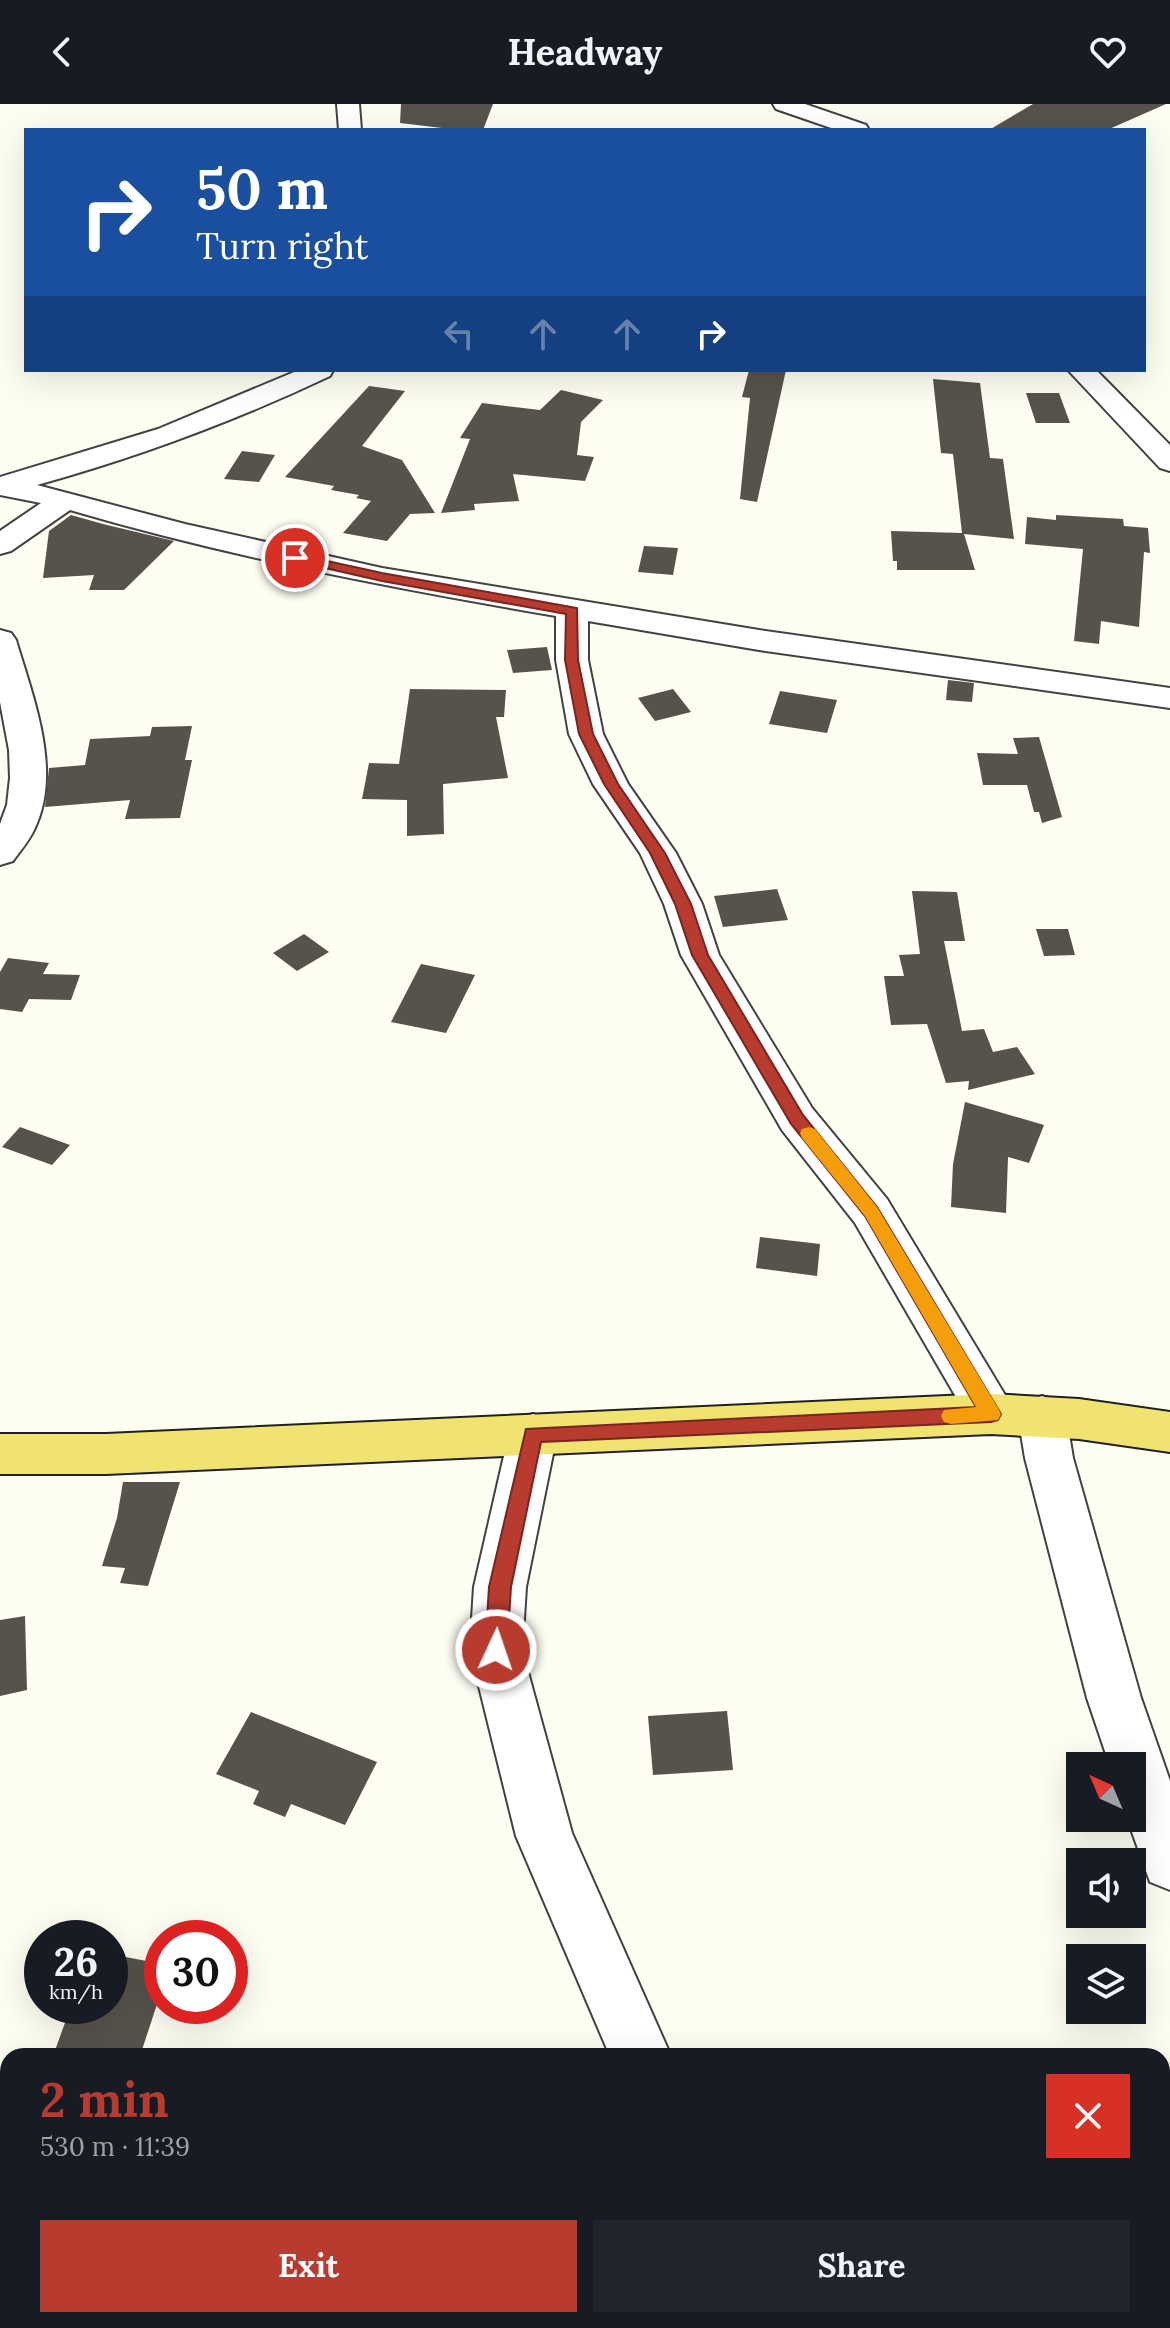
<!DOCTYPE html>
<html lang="en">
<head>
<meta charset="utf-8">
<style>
	:root { --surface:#171b24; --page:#20242c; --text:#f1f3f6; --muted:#9ea1a6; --accent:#b73b2f }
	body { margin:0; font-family:Lora,serif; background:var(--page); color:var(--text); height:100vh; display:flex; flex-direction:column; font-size:30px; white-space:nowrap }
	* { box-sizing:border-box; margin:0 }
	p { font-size:26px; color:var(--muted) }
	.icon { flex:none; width:44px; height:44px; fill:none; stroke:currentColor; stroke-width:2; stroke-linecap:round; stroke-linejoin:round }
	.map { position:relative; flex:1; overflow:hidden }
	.side { position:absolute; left:0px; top:1944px; width:1170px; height:280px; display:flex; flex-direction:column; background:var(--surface); border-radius:24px 24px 0 0; box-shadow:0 8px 32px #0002 }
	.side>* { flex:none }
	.top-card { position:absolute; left:24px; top:24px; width:1122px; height:244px; border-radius:0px; box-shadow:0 8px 32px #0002; background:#1a4fa0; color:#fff; overflow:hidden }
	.needle { width:52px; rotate:316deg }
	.fabs { position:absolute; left:1066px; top:1648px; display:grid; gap:16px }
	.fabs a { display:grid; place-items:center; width:80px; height:80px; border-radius:0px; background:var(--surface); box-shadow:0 8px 32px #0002; font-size:40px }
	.speed { position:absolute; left:24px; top:1816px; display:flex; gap:16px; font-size:40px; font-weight:700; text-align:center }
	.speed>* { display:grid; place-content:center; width:104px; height:104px; border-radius:50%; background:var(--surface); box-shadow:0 8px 32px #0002; line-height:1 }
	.speed small { font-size:20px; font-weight:400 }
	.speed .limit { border:12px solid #d22; background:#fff; color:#111 }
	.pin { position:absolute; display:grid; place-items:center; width:68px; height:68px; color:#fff; margin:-34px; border:4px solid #fff; border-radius:50%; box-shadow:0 2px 8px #0007 }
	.me { position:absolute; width:88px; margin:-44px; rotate:3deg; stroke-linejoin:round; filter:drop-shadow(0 0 6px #0008) }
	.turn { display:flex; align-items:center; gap:28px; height:168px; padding:0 40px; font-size:36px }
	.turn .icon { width:104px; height:104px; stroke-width:2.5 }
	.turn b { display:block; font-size:56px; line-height:68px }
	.lanes { display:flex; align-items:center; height:76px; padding:0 40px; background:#0003; justify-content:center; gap:40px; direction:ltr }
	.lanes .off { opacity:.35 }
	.round { display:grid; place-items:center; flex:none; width:84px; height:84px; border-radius:0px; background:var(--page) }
	.headline { display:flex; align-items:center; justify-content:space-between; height:136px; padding:0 40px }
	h1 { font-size:48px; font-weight:800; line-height:60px; color:var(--accent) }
	.action { display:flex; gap:16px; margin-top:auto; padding:16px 40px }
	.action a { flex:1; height:92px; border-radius:0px; background:var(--accent); color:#fff; font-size:32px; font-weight:800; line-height:92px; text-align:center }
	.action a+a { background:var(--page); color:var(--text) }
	header { display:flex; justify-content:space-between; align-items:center; height:104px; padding:0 40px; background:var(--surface); font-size:36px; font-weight:800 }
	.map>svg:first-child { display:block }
	.building { fill:#57524c }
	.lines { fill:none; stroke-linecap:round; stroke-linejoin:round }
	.minor-casing { stroke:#424242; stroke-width:4 }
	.major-casing { stroke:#202020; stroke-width:4 }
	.minor { fill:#fff; fill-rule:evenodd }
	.major { fill:#f0e370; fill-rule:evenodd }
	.route { fill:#b73b2f; stroke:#77261f; stroke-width:2 }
	.slow { fill:#f59e0b }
</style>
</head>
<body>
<header><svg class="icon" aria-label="back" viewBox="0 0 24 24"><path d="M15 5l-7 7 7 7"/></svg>Headway<svg class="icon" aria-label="heart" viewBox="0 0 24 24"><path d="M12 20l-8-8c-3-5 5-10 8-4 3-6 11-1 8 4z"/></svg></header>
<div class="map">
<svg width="1170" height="2224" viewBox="0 0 1170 2224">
	<rect width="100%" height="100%" fill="#fefdf2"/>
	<g class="building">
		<path d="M401 0H493L483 26H459L400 19Z"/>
		<path d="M1033 0H1166L1107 26H989Z"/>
		<path d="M749 266H786L757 398 740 395 750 294 742 293Z"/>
		<path d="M933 275 980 279 990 354 1003 355 1014 435 964 430 975 466H897V457H893L891 427 962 429 953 350 941 349Z"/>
		<path d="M369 282 405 287 362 342 402 356 435 409 410 410 387 437 343 429 371 397 356 394 359 391 331 386 334 382 285 373Z"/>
		<path d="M561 286 603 296 581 318 577 351 594 353 585 377 513 370 519 397 474 400 475 406 441 409 470 335 460 334 482 299 540 306Z"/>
		<path d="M1026 289H1059L1070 319H1036Z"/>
		<path d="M242 347 275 351 259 378 224 375Z"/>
		<path d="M71 411 103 420 174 437 124 486H89L94 471 43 474 49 427Z"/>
		<path d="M1056 411 1123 415 1124 422 1148 424 1150 449 1144 448 1139 523 1101 517 1099 540 1074 537 1083 445 1025 440 1027 413 1056 416Z"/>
		<path d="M644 442 678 444 673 471 638 468Z"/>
		<path d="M547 543 552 566 513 569 507 546Z"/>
		<path d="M948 576 974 579 972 598 946 596Z"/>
		<path d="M410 585 506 586 504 613H496L508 674 443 680 444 730 407 732V696L362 695 369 659 399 660Z"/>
		<path d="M673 585 691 608 655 617 638 594Z"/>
		<path d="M780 587 837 596 827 629 769 620Z"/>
		<path d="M192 622 185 656H192L180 714 125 715 130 696 45 703 49 664 85 661 90 635 150 632 152 623Z"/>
		<path d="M1039 633 1062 713 1042 719 1039 708H1034L1027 681H983L977 649 1018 650 1013 634Z"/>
		<path d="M777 785 788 816 723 823 714 792Z"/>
		<path d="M912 787 957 788 965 837H944L962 927 984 925 993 948 1017 943 1035 970 968 986 969 977 946 979 927 920 891 921 884 872H904L899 851 920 850Z"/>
		<path d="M1036 825H1068L1075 851 1044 852Z"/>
		<path d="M304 830 329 848 297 867 273 849Z"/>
		<path d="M8 854 49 859 43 870 80 871 71 896 29 895 22 908 0 905V868Z"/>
		<path d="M421 860 475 871 446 929 391 918Z"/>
		<path d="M965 998 1044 1021 1029 1059 1008 1053 1006 1109 951 1103 953 1060Z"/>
		<path d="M20 1023 70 1041 52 1061 2 1043Z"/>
		<path d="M760 1133 820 1140 817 1172 756 1164Z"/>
		<path d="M123 1378H180L148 1482 120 1479 125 1464 102 1462 117 1414Z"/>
		<path d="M25 1512 27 1586 0 1592V1516Z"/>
		<path d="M727 1607 733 1666 653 1671 648 1612Z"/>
		<path d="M251 1608 377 1658 345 1721 291 1700 285 1713 253 1700 259 1687 216 1670Z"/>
		<path d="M110 1850 162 1860V1885L140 1952H53L71 1902H110Z"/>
	</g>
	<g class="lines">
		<g class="minor-casing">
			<g id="minor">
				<path d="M337 0H359L361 26H339Z"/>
				<path d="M773 0H805L866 21 869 26H837L776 5Z"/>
				<path d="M299 266H333L330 272C235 317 138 353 37 381L185 420 382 464 759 526 1170 584V604L759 546 588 517V556L603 630 628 680 676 749 702 800 719 851 812 1004 887 1095 1008 1296 1015 1310 1008 1324 991 1330 974 1324 855 1119 782 1026 681 851 664 800 640 749 593 680 569 630 556 556V512C392 484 230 453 70 406L11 447 0 450V427L41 399 0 391V373L158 325Z"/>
				<path d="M1068 266H1096L1170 341V367L1160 364Z"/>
				<path d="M0 526 11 529 16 536C33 594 63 667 34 726 29 737 20 747 13 757L0 761V720L7 701 10 674 9 646 0 598Z"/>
				<path d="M1042 1292 1059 1298 1066 1312 1073 1354 1141 1594 1170 1677V1786L1150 1778 1127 1714H1132V1662H1110L1087 1594 1025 1354 1018 1312 1025 1298Z"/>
				<path d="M533 1310 550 1316 557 1330 526 1483 522 1546 572 1729 671 1952H610L516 1732 470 1546 474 1483 509 1330 516 1316Z"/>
			</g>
		</g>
		<g class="major-casing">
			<path id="major" d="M991 1290 1079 1295 1170 1308V1348L1079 1335 991 1330 106 1370H0V1330H106Z"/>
		</g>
		<use href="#minor" class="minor"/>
		<use href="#major" class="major"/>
	</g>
	<path class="route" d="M295 450 382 469 577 504 578 556 593 630 618 680 665 749 691 800 708 851 803 1011 877 1103 1001 1310 998 1316 991 1318 541 1338 511 1483 507 1546 504 1553 496 1556 488 1553 485 1546 489 1483 526 1325 976 1303 865 1112 791 1020 692 851 675 800 650 749 604 680 579 630 565 556 566 510 382 477 290 456 288 454Z"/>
	<path class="slow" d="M809 1023 815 1025 877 1103 998 1304 1001 1310 998 1316 951 1320 944 1318 941 1312 944 1306 976 1303 865 1112 802 1034 800 1029 802 1025Z"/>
</svg>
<div class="fabs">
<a><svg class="needle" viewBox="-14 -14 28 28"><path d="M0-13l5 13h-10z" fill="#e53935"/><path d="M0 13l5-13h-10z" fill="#9ea1a6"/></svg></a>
<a><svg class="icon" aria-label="sound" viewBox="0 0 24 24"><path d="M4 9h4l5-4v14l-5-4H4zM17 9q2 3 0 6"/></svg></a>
<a><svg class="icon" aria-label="layers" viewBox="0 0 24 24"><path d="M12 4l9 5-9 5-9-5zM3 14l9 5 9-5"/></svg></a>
</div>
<div class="speed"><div>26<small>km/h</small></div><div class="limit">30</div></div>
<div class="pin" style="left:295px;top:454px;background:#d93025"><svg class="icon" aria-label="arrive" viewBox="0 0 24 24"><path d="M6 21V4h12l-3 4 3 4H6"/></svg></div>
<svg class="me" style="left:496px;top:1546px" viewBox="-20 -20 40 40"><circle r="17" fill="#b73b2f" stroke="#fff" stroke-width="3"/><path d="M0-11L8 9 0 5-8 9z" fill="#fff"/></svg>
<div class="top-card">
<div class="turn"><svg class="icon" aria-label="right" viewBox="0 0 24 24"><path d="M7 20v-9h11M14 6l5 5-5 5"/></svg><div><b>50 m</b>Turn right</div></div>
<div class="lanes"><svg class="icon off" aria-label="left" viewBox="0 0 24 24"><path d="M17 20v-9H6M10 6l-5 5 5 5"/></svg><svg class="icon off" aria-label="ahead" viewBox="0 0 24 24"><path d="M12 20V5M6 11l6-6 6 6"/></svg><svg class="icon off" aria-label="ahead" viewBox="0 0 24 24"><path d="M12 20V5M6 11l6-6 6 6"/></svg><svg class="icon" aria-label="right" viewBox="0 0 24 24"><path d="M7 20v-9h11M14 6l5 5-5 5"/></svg></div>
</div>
<section class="side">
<div class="headline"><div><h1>2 min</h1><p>530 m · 11:39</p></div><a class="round" style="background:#d93025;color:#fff"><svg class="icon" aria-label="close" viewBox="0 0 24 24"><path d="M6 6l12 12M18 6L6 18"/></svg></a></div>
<div class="action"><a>Exit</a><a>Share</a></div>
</section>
</div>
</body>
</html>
